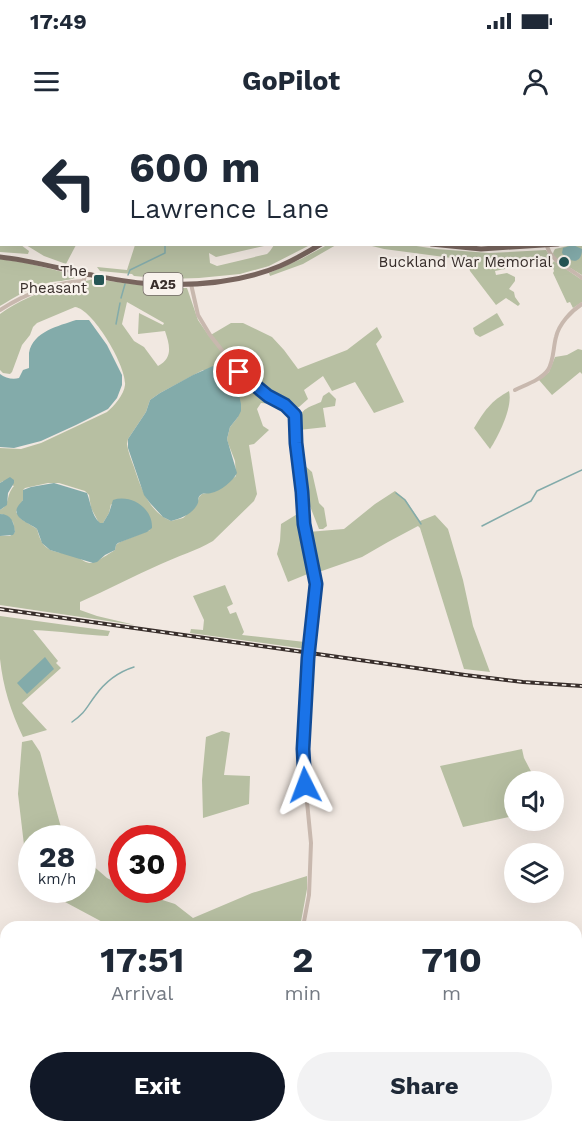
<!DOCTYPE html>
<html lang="en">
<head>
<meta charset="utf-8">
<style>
	:root { --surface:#fff; --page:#f2f2f3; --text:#1f2937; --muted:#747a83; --accent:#111827 }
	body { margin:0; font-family:"Work Sans",sans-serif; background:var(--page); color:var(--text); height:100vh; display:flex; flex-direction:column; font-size:22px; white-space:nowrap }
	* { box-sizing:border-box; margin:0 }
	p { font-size:20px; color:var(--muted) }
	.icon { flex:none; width:33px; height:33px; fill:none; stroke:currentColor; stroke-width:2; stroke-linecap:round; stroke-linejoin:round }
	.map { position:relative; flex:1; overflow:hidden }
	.side { position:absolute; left:0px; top:801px; width:582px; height:212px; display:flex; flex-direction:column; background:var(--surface); border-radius:18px 18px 0 0; box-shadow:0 6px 24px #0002 }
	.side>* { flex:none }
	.guide { position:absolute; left:0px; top:0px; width:582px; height:126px; box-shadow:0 6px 24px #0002; background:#fff; color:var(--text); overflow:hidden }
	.buttons { position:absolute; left:504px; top:651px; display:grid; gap:12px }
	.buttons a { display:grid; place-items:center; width:60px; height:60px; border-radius:50%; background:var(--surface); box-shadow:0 6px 24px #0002; font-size:30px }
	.speed { position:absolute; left:18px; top:705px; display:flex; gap:12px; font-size:30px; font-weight:700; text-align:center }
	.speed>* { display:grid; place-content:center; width:78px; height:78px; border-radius:50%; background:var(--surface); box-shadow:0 6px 24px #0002; line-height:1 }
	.speed small { font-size:15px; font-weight:400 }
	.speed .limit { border:9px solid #d22; background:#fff; color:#111 }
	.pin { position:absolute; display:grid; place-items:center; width:51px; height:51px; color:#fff; margin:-26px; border:3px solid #fff; border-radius:50%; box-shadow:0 2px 6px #0007 }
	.me { position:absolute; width:66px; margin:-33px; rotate:357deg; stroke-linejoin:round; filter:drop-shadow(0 0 4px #0008) }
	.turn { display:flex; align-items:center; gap:21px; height:126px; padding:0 30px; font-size:27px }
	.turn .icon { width:78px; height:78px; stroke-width:2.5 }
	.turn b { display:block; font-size:42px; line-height:51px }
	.eta { display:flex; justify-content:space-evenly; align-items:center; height:102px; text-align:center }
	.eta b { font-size:36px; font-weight:700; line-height:42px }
	.cta { display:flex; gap:12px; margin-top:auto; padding:12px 30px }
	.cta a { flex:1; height:69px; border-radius:36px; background:var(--accent); color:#fff; font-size:24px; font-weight:700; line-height:69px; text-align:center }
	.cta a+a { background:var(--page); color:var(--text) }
	.status { display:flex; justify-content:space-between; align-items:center; height:42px; padding:0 30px; background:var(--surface); direction:ltr }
	.status svg { height:16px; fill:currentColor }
	header { display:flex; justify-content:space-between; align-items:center; height:78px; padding:0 30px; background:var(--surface); font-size:27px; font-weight:700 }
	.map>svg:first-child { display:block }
	.green { fill:#b7bfa2; fill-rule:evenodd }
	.water { fill:#83abaa }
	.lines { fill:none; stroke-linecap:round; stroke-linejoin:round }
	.stream { stroke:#83abaa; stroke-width:1.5 }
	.minor { stroke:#c8b8ae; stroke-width:4 }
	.major { stroke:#78655e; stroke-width:5 }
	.rail-casing { stroke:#382e2b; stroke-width:4 }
	.rail { stroke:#f9f3ed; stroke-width:1.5; stroke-dasharray:4.5; stroke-linecap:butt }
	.minor-bridge { stroke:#c8b8ae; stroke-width:4 }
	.route-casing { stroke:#114b97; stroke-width:15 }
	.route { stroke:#1a73e8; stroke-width:10 }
	.poi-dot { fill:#255555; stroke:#f9f3ed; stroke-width:2 }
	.labels { text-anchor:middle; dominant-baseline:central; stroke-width:4.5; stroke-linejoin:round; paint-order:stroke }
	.shield { fill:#f9f3ed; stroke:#726965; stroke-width:1.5 }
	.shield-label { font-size:14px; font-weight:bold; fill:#382e2b }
	.poi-label { font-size:15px; fill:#382e2b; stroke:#f9f3ed; text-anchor:end }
</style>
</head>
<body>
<div class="status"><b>17:49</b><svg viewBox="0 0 49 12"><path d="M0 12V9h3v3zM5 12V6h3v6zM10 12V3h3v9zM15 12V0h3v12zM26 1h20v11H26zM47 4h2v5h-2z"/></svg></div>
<header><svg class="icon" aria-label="menu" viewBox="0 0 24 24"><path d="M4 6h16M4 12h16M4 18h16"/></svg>GoPilot<svg class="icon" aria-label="person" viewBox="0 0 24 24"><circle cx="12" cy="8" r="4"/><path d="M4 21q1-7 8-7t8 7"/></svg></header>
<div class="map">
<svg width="582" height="1012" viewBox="0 0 582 1012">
	<rect width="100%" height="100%" fill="#f1e8e1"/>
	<g class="green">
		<path d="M136 0H221L224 1 232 0H315L318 1 137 2Z"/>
		<path d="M425 0H582V17L581 18 580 2H424Z"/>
		<path d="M0 109 1 110 2 124 21 125 29 131 28 134 0 132Z"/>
		<path d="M582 121V155C576 151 555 140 553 134 553 132 554 131 555 129L572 125 580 124 581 122Z"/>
		<path d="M26 125H76L66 144 44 136Z"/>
		<path d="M135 125H266L264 126 216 137 209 133 210 143 217 146 267 134 270 131 274 125H310L269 146 240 154 199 158 167 159 134 156 132 154 100 151 97 147 127 150Z"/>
		<path d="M327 125H336L303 144 270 156 269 153 301 139Z"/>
		<path d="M368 125H410L436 129 489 133 546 130 552 139 551 142 547 143 542 136 521 138 519 146 495 151 496 155 507 153 515 157V161L509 169 514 172 515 177 520 184 518 186 506 178 496 185 470 151 467 140 384 129Z"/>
		<path d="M0 139 27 143 75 155V158C67 161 56 161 47 163 30 168 15 177 0 186Z"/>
		<path d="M554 141 582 160V182L573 188 570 182 567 183 553 153 554 151 552 144Z"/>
		<path d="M93 159 166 168H187L198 200 209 216 231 203H243L272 217 284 230 298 249 347 230 377 207 382 217 376 224 404 282 374 293 355 262 332 271 323 256 304 270 308 279 299 287C291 287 286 281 278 280L279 283 278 286 273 284 261 283 257 289 263 306 269 310 254 324 249 325 257 374 254 381 213 421C196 431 178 436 161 444 134 456 107 470 80 482V490L97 496 135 505 0 485V416H10L15 412 13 402 2 394H0V390C11 384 5 376 14 366L3 361 0 363V328L21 329 41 323 107 292C114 286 124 275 125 265 127 247 93 189 75 187L37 203 33 207 30 215 22 225 12 252 10 254 3 253 0 250V194C18 181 39 172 60 166 71 163 82 163 93 159ZM127 182 164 203 163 205 139 193 138 214 165 211C170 226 173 238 158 246L144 227 134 221 122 204ZM203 250 229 257C229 265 233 270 239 275L238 297 230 307 227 319 228 323 235 341 236 356 216 371 202 374 199 377 197 384 194 388 183 398 171 401C149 392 141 368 134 347 131 339 128 332 127 324L128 319 146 292 150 280 160 273ZM48 363H59L85 371 89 375 91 388 99 403H103L109 393 111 384 150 410 120 422 116 425 115 430C110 433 94 444 90 443 86 443 81 439 77 437 54 429 44 436 37 409L21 399 16 392 23 380V370L25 368Z"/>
		<path d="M497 193 504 205 480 217 475 214 473 208Z"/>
		<path d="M578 229 582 230V254L580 252 552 275 539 260 549 252 555 237 567 235Z"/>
		<path d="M509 271C513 287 499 315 490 329L474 308C484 291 491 281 509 271Z"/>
		<path d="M329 272 336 279 335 286 323 288 326 307 299 310C298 290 304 289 321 282L323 276Z"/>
		<path d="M302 343 312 352 319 383 324 388 327 406 323 409H319L304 371Z"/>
		<path d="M395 371 405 379 420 401 435 395 448 409 463 460 473 506 490 552 464 549 420 408 418 406 388 422 362 437 316 453 311 433 308 412 344 409 375 384Z"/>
		<path d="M299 393 301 399 310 453 288 462 277 434 280 421 281 404Z"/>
		<path d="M225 465 233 484 227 487 230 494 236 492 244 512 242 515 305 522 306 525V529L190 513 191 509 203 510 204 500 193 476Z"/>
		<path d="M0 496 110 511 108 516C83 515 59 511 33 510L58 541 56 543 61 548 22 583 47 610 23 617C11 592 3 567 0 539 0 525 0 510 0 496Z"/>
		<path d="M222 611 230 613 224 655 250 656 249 684 203 698 202 660 206 617Z"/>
		<path d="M32 620 40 632 64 718H32L31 734 24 725 18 674 22 622Z"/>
		<path d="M522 629 524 638 536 661 514 662V696L463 707 440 646Z"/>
		<path d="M83 737 107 758 121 765 122 770H131L175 784 193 798 252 773 307 756V769L300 807H109L108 805 52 775 48 770H82Z"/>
	</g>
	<g class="water">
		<path d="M573 125 582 129C582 144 570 144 562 133L563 128Z"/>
		<path d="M76 200H89L107 225 122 255V265L117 278 108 289 76 305 41 321 14 328 0 327V254C5 258 13 260 19 258L23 250 29 248C29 243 29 237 29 233 33 211 59 206 76 200Z"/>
		<path d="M213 246 222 248 228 252 230 265 233 270 239 275 241 284V291L238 297 230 307 227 319 237 353C233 361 221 371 211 373 209 374 203 373 202 374 197 377 199 379 198 383 193 394 182 398 171 401L163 397 150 383 144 375 128 328V319L146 292 150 280 160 273 193 255Z"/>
		<path d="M10 357 14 360V363L8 373 7 385 0 390V363Z"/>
		<path d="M54 363 87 373C91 383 91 395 100 403H103L109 393 113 380C131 374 153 388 152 408L147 412 118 423 116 425 115 430 105 435 97 442 93 443 50 430 42 423 37 409C31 404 13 399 17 388 18 385 21 383 23 380V370L31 367Z"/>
		<path d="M0 394C11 394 14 402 15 412L13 415 0 416Z"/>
		<path d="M45 537 54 549 27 574 17 563Z"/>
	</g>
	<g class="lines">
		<g class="stream">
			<path d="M160 0V2"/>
			<path d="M128 155 130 150 165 133V124"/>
			<path d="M121 178 125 164"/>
			<path d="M116 204 120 183"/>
			<path d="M396 373 405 380 421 404"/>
			<path d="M482 406 531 381 537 371 582 350"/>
			<path d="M72 602C86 592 86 588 95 576 105 562 118 552 134 547"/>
		</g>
		<g class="minor">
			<path d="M547 126C551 142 570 148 582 158"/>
			<path d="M191 164 198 195 210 215 239 252 269 276 285 285 295 295 296 323 302 372 304 404 316 464 309 530"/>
			<path d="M0 190C25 174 51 163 82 161L84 160 85 153"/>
			<path d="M515 270C525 265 541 260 548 250 554 240 553 228 556 217 559 204 571 191 582 184"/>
			<path d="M303 807 309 775 311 723 304 651 303 629 308 538"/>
		</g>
		<g class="major">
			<path d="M580 119 582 118"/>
			<path d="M431 124 481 129 558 124"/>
			<path d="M0 137C29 140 57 148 86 154 108 158 131 163 154 164 195 166 242 162 280 146 294 140 308 132 321 124"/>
		</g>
		<g class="rail-casing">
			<path id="rail" d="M0 489 465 555 523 562 582 566"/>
		</g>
		<use href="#rail" class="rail"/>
		<path class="minor-bridge" d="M308 538 309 530"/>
	</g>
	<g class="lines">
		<g class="route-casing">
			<path id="route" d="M239 252 268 276 285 285 295 295 296 323 302 372 304 404 316 464 308 538 303 629 305 665"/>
		</g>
		<use href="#route" class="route"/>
	</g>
	<g class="poi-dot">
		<circle cx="564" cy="142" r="6"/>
		<rect x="93" y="154" width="12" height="12" rx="3"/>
	</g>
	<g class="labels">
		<rect class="shield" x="143.5" y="153" width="39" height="22" rx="4.5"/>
		<g class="shield-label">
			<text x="163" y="164">A25</text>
		</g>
		<g class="poi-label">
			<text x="552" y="142">Buckland War Memorial</text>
			<text x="87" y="151">The<tspan x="87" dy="17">Pheasant</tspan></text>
		</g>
	</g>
</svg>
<div class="buttons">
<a><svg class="icon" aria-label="sound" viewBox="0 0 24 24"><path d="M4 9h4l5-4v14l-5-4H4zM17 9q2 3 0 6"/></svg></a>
<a><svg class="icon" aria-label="layers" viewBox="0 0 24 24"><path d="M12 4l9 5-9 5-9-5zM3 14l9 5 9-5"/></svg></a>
</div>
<div class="speed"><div>28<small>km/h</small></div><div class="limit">30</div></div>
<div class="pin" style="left:239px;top:252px;background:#d93025"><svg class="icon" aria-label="arrive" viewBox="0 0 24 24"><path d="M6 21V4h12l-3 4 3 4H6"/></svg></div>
<svg class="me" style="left:305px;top:665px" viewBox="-20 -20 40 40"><path d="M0-17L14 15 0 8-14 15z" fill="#1a73e8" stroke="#fff" stroke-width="4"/></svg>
<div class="guide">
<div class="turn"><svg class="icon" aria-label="left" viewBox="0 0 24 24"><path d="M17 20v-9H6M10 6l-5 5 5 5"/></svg><div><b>600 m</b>Lawrence Lane</div></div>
</div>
<section class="side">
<div class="eta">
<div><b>17:51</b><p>Arrival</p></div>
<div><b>2</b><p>min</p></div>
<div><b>710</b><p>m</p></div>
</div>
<div class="cta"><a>Exit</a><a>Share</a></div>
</section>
</div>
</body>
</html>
